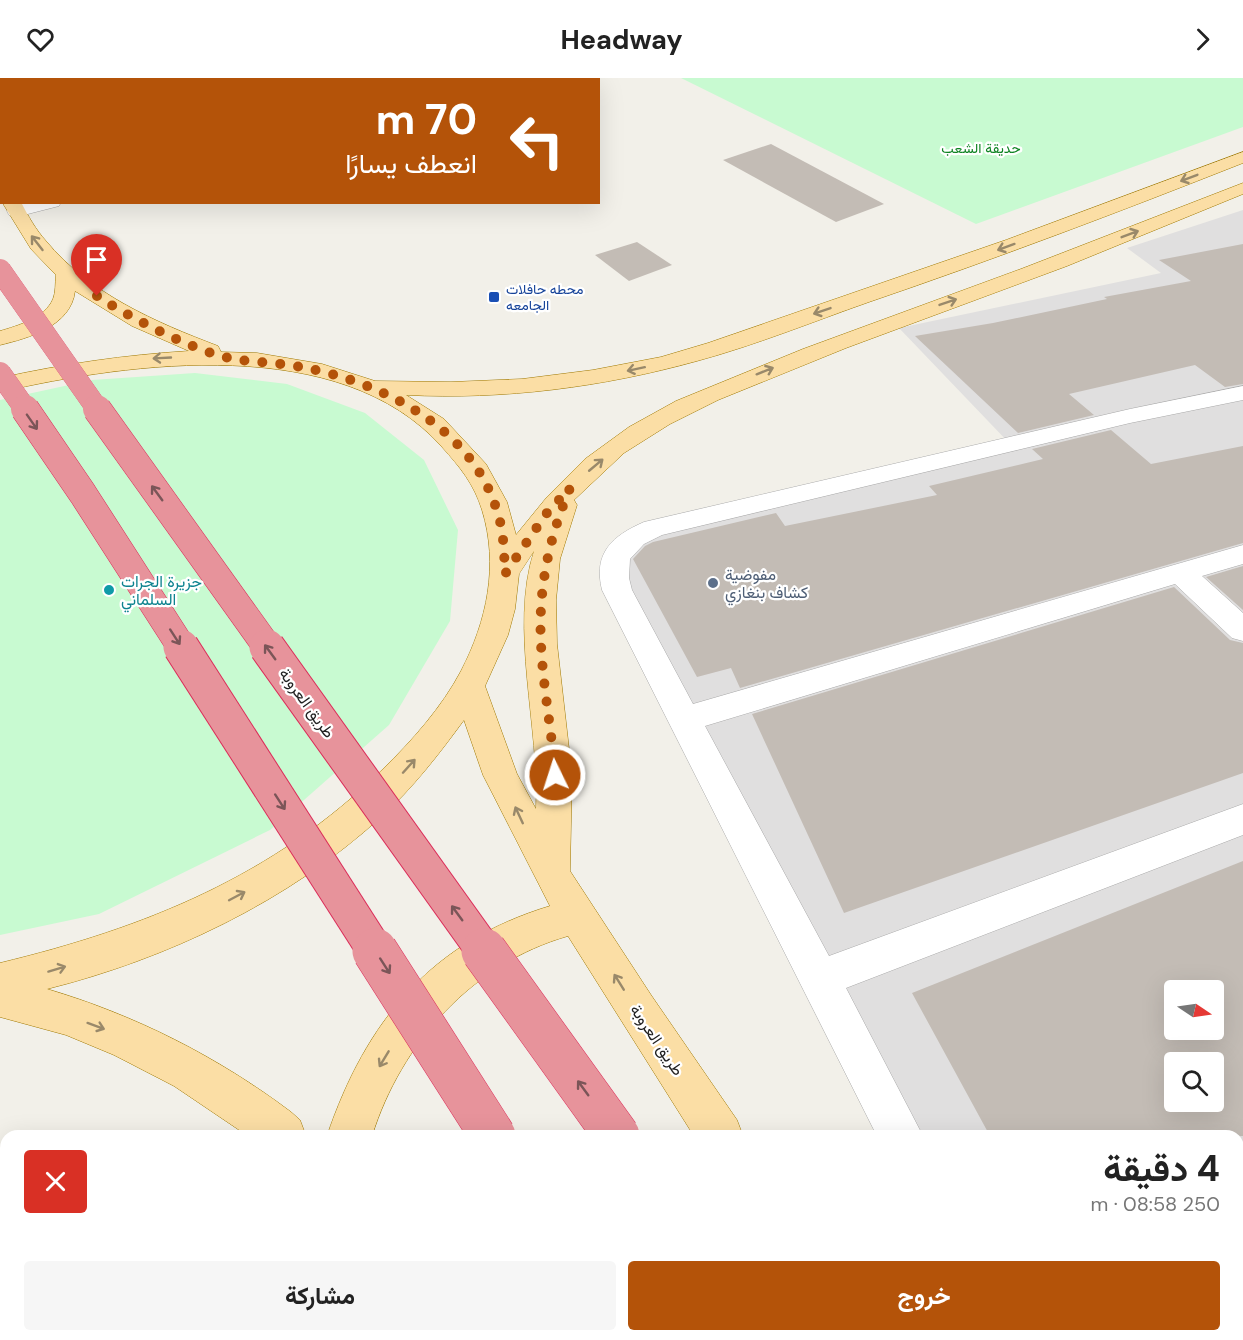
<!DOCTYPE html>
<html lang="ar">
<head>
<meta charset="utf-8">
<style>
	:root { --surface:#fff; --page:#f6f6f6; --text:#222; --muted:#767676; --accent:#b45309 }
	body { margin:0; font-family:"DM Sans",Vazirmatn,sans-serif; background:var(--page); color:var(--text); direction:rtl; height:100vh; display:flex; flex-direction:column; font-size:22px; white-space:nowrap }
	* { box-sizing:border-box; margin:0 }
	p { font-size:20px; color:var(--muted) }
	.icon { flex:none; width:33px; height:33px; fill:none; stroke:currentColor; stroke-width:2; stroke-linecap:round; stroke-linejoin:round }
	.map { position:relative; flex:1; overflow:hidden; direction:ltr }
	.details { position:absolute; left:0px; top:1052px; width:1244px; height:212px; display:flex; flex-direction:column; background:var(--surface); border-radius:18px 18px 0 0; box-shadow:0 6px 24px #0002; direction:rtl }
	.details>* { flex:none }
	.hud { position:absolute; left:0px; top:0px; width:600px; height:126px; box-shadow:0 6px 24px #0002; direction:rtl; background:#b45309; color:#fff; overflow:hidden }
	.needle { width:39px; rotate:103deg }
	.buttons { position:absolute; left:1164px; top:902px; display:grid; gap:12px }
	.buttons a { display:grid; place-items:center; width:60px; height:60px; border-radius:6px; background:var(--surface); box-shadow:0 6px 24px #0002; font-size:30px }
	.pin { position:absolute; display:grid; place-items:center; width:51px; height:51px; color:#fff; margin:-62px -26px; border-radius:50% 50% 50% 0; rotate:-45deg; box-shadow:0 0 6px #0007 }
	.pin .icon { rotate:45deg }
	.me { position:absolute; width:66px; margin:-33px; rotate:356deg; stroke-linejoin:round; filter:drop-shadow(0 0 4px #0008) }
	.turn { display:flex; align-items:center; gap:21px; height:126px; padding:0 24px; font-size:27px }
	.turn .icon { width:78px; height:78px; stroke-width:2.5 }
	.turn b { display:block; font-size:42px; line-height:51px }
	.round { display:grid; place-items:center; flex:none; width:63px; height:63px; border-radius:6px; background:var(--page) }
	.head { display:flex; align-items:center; justify-content:space-between; height:102px; padding:0 24px }
	h1 { font-size:36px; font-weight:700; line-height:45px }
	.cta { display:flex; gap:12px; margin-top:auto; padding:12px 24px }
	.cta a { flex:1; height:69px; border-radius:6px; background:var(--accent); color:#fff; font-size:24px; font-weight:700; line-height:69px; text-align:center }
	.cta a+a { background:var(--page); color:var(--text) }
	header { display:flex; justify-content:space-between; align-items:center; height:78px; padding:0 24px; background:var(--surface); font-size:27px; font-weight:700 }
	.map>svg:first-child { display:block }
	.residential { fill:#e0dfdf; fill-rule:evenodd }
	.education { fill:#fdffe5 }
	.park { fill:#c8fad1 }
	.building { fill:#c3bcb5; fill-rule:evenodd }
	.lines { fill:none; stroke-linecap:round; stroke-linejoin:round }
	.minor-casing { stroke:#a9a9a9; stroke-width:1 }
	.major-casing { stroke:#9f7801; stroke-width:1 }
	.highway-casing { stroke:#db2b58; stroke-width:1 }
	.minor { fill:#fff; fill-rule:evenodd }
	.major { fill:#fbdea5; fill-rule:evenodd }
	.highway { fill:#e7939b; fill-rule:evenodd }
	.highway-bridge-far3-casing { stroke:#db2b58; stroke-width:22; stroke-linecap:butt }
	.highway-bridge-far2-casing { stroke:#db2b58; stroke-width:29; stroke-linecap:butt }
	.highway-bridge-far1-casing { stroke:#db2b58; stroke-width:37; stroke-linecap:butt }
	.highway-bridge-casing { stroke:#db2b58; stroke-width:46; stroke-linecap:butt }
	.highway-bridge-far3 { stroke:#e7939b; stroke-width:22 }
	.highway-bridge-far2 { stroke:#e7939b; stroke-width:28 }
	.highway-bridge-far1 { stroke:#e7939b; stroke-width:35 }
	.highway-bridge { stroke:#e7939b; stroke-width:45 }
	.oneway { stroke:#99896a }
	.oneway2 { stroke:#7b5558 }
	.route { stroke:#b45309; stroke-width:10; stroke-dasharray:0 18 }
	.transit-dot { fill:#1a4fb4; stroke:#fff; stroke-width:2 }
	.service-dot { fill:#5c6f8a; stroke:#fff; stroke-width:2 }
	.culture-dot { fill:#0f9aa8; stroke:#fff; stroke-width:2 }
	.labels { text-anchor:middle; dominant-baseline:central; stroke-width:4.5; stroke-linejoin:round; paint-order:stroke }
	.far-park-label { font-size:14px; fill:#0d8321; stroke:#fff }
	.far-transit-label { font-size:14px; fill:#164399; stroke:#fff; text-anchor:start }
	.service-label { font-size:16px; fill:#4e5e75; stroke:#fff; text-anchor:start }
	.culture-label { font-size:16px; fill:#0d838f; stroke:#fff; text-anchor:start }
	.street-label { font-size:16px; fill:#222; stroke:#fff }
</style>
</head>
<body>
<header><svg class="icon" aria-label="forward" viewBox="0 0 24 24"><path d="M9 5l7 7-7 7"/></svg>Headway<svg class="icon" aria-label="heart" viewBox="0 0 24 24"><path d="M12 20l-8-8c-3-5 5-10 8-4 3-6 11-1 8 4z"/></svg></header>
<div class="map">
<svg width="1243" height="1262" viewBox="0 0 1243 1262">
	<rect width="100%" height="100%" fill="#f2f0e9"/>
	<g class="residential">
		<path d="M1243 132V1262H1030L1027 1257H1238V1058L919 1057 614 494 636 458 1011 367 899 250 1161 195 1127 170ZM1174 912H1214V951H1174ZM1174 984H1214V1023H1174Z"/>
		<path d="M0 1178 6 1181V1257H88L93 1262H0Z"/>
	</g>
	<path class="education" d="M0 0H421L2 2 1 17Z"/>
	<g class="park">
		<path d="M681 0H1243V49L976 146Z"/>
		<path d="M195 295 287 306 365 335 424 382 458 452 450 543 389 647 270 752 99 836 0 857V322L92 302Z"/>
	</g>
	<g class="building">
		<path d="M771 66 884 126 836 144 723 82Z"/>
		<path d="M637 164 672 187 629 203 595 177Z"/>
		<path d="M1243 166V306L1225 309 1195 287 1069 316 1094 337 1018 355 915 258 993 245 1107 221 1104 219 1191 203 1159 182Z"/>
		<path d="M1111 352 1151 386 1243 368V465L740 610 731 590 697 599 633 481 645 468 653 464 776 435 785 448 937 417 929 408 1043 381 1032 371Z"/>
		<path d="M1243 488V532L1206 499Z"/>
		<path d="M1174 509 1230 562 1243 565V695L844 835 752 636Z"/>
		<path d="M1243 783V1058H990L912 915ZM1174 912H1214V951H1174ZM1174 984H1214V1023H1174Z"/>
	</g>
	<g class="lines">
		<g class="minor-casing">
			<g id="minor">
				<path d="M28 124H61L59 128 16 139 9 137 7 133 9 129Z"/>
				<path d="M1243 308V322L1130 345 662 457 644 466 630 481 629 500 632 512 693 626 1243 467V486L1202 498 1243 535V563L1232 560 1175 506 705 648 829 878 1243 726V757L846 910 923 1058H877L602 512C593 475 612 458 644 444L1130 331Z"/>
				<path d="M1243 1189V1240L1238 1242V1191Z"/>
				<path d="M985 1257H1037L1040 1262H987Z"/>
				<path d="M1128 1257H1186L1184 1262H1125Z"/>
			</g>
		</g>
		<g class="major-casing">
			<g id="major">
				<path d="M1243 74V85C1119 134 995 181 869 224 812 244 756 267 697 283 603 309 504 322 406 317L444 341 486 386 507 424 516 457 547 419 585 381 629 349 676 323 803 271 1021 191 1243 105V116L1067 188 846 270 718 322 670 346 624 375 574 422 577 427 560 481 556 522 557 566 572 697 570 793 651 917 737 1042 743 1058H694L568 858C473 885 401 965 372 1058H327C366 943 431 864 550 828L483 697 464 642C439 676 413 710 381 739 289 823 167 881 47 911 135 937 218 979 291 1034L300 1042 306 1058H248L174 1008 114 977 66 957 0 939V885C145 850 274 798 382 692 412 663 442 629 461 593 487 543 499 487 482 432 474 406 460 389 442 369 341 255 132 284 0 314V300C63 286 125 277 189 273L132 248 75 213C71 248 29 260 0 267V253C17 248 45 240 53 221 56 214 55 205 56 197L31 171 2 124H21C28 138 36 152 46 163 90 216 155 244 218 268L221 274 257 275 322 286 375 303 451 304 522 301 593 292 661 279 708 265 1006 162ZM534 473C509 550 540 650 536 731L517 696 485 608 508 557 515 531 519 496Z"/>
				<path d="M0 1081 6 1083V1130L0 1128Z"/>
				<path d="M183 1257H235L238 1262H185Z"/>
				<path d="M437 1257H488L491 1262H439Z"/>
				<path d="M840 1257H892L895 1262H842Z"/>
			</g>
		</g>
		<g class="highway-casing">
			<g id="highway">
				<path d="M595 1257H646L649 1262H597Z"/>
				<path d="M736 1257H787L790 1262H738Z"/>
			</g>
		</g>
		<use href="#minor" class="minor"/>
		<use href="#major" class="major"/>
		<use href="#highway" class="highway"/>
		<g class="highway-bridge-far3-casing">
			<g id="highway-bridge-far3">
				<path d="M0 192 98 332"/>
				<path d="M0 295 26 332"/>
			</g>
		</g>
		<g class="highway-bridge-far2-casing">
			<g id="highway-bridge-far2">
				<path d="M25 331 83 416 182 570"/>
				<path d="M97 331 268 570"/>
			</g>
		</g>
		<g class="highway-bridge-far1-casing">
			<g id="highway-bridge-far1">
				<path d="M181 569 376 874"/>
				<path d="M267 569 485 874"/>
			</g>
		</g>
		<g class="highway-bridge-casing">
			<g id="highway-bridge">
				<path d="M375 873 493 1058"/>
				<path d="M484 873 617 1058"/>
			</g>
		</g>
		<use href="#highway-bridge-far3" class="highway-bridge-far3"/>
		<use href="#highway-bridge-far2" class="highway-bridge-far2"/>
		<use href="#highway-bridge-far1" class="highway-bridge-far1"/>
		<use href="#highway-bridge" class="highway-bridge"/>
	</g>
	<defs><path id="oneway-shaft" d="M-6 0H5M1.5-3L5.5 0L1.5 3" fill="none" stroke-width="1.6" stroke-linecap="round" stroke-linejoin="round" transform="scale(1.5)"/></defs>
	<g class="oneway">
		<use href="#oneway-shaft" transform="translate(1189 100) rotate(159)"/>
		<use href="#oneway-shaft" transform="translate(1130 156) rotate(-21)"/>
		<use href="#oneway-shaft" transform="translate(37 165) rotate(-128)"/>
		<use href="#oneway-shaft" transform="translate(1006 169) rotate(160)"/>
		<use href="#oneway-shaft" transform="translate(948 224) rotate(-19)"/>
		<use href="#oneway-shaft" transform="translate(822 233) rotate(161)"/>
		<use href="#oneway-shaft" transform="translate(162 280) rotate(177)"/>
		<use href="#oneway-shaft" transform="translate(636 291) rotate(168)"/>
		<use href="#oneway-shaft" transform="translate(765 293) rotate(-22)"/>
		<use href="#oneway-shaft" transform="translate(596 387) rotate(-40)"/>
		<use href="#oneway-shaft" transform="translate(409 688) rotate(-48)"/>
		<use href="#oneway-shaft" transform="translate(519 737) rotate(-115)"/>
		<use href="#oneway-shaft" transform="translate(237 818) rotate(-28)"/>
		<use href="#oneway-shaft" transform="translate(57 891) rotate(-17)"/>
		<use href="#oneway-shaft" transform="translate(619 904) rotate(-122)"/>
		<use href="#oneway-shaft" transform="translate(96 948) rotate(20)"/>
		<use href="#oneway-shaft" transform="translate(384 981) rotate(121)"/>
	</g>
	<g class="oneway2">
		<use href="#oneway-shaft" transform="translate(32 344) rotate(55)"/>
		<use href="#oneway-shaft" transform="translate(157 415) rotate(-126)"/>
		<use href="#oneway-shaft" transform="translate(175 559) rotate(57)"/>
		<use href="#oneway-shaft" transform="translate(270 574) rotate(-126)"/>
		<use href="#oneway-shaft" transform="translate(280 724) rotate(57)"/>
		<use href="#oneway-shaft" transform="translate(457 835) rotate(-126)"/>
		<use href="#oneway-shaft" transform="translate(385 888) rotate(57)"/>
		<use href="#oneway-shaft" transform="translate(583 1010) rotate(-126)"/>
	</g>
	<g class="lines">
		<path class="route" d="M97 218C129 239 192 272 229 280 253 285 277 284 301 289 381 304 472 349 497 433 504 453 504 474 505 496L546 436 570 410C549 460 538 511 541 566 543 610 552 653 555 697"/>
	</g>
	<rect class="transit-dot" x="488" y="213" width="12" height="12" rx="3"/>
	<circle class="service-dot" cx="713" cy="505" r="6"/>
	<circle class="culture-dot" cx="109" cy="512" r="6"/>
	<g class="labels">
		<g class="far-park-label">
			<text x="981" y="70">حديقة الشعب</text>
		</g>
		<g class="far-transit-label">
			<text x="506" y="211">محطه حافلات<tspan x="506" dy="16">الجامعه</tspan></text>
		</g>
		<g class="service-label">
			<text x="725" y="496">مفوضية<tspan x="725" dy="18">كشاف بنغازي</tspan></text>
		</g>
		<g class="culture-label">
			<text x="121" y="503">جزيرة الجرات<tspan x="121" dy="18">السلماني</tspan></text>
		</g>
		<g class="street-label">
			<text transform="translate(307 625) rotate(54)">طريق العروبة</text>
			<text transform="translate(657 962) rotate(56)">طريق العروبة</text>
		</g>
	</g>
</svg>
<div class="buttons">
<a><svg class="needle" viewBox="-14 -14 28 28"><path d="M0-13l5 13h-10z" fill="#e53935"/><path d="M0 13l5-13h-10z" fill="#767676"/></svg></a>
<a><svg class="icon" aria-label="search" viewBox="0 0 24 24"><circle cx="10" cy="10" r="6"/><path d="M15 15l6 6"/></svg></a>
</div>
<div class="pin" style="left:97px;top:218px;background:#d93025"><svg class="icon" aria-label="arrive" viewBox="0 0 24 24"><path d="M6 21V4h12l-3 4 3 4H6"/></svg></div>
<svg class="me" style="left:555px;top:697px" viewBox="-20 -20 40 40"><circle r="17" fill="#b45309" stroke="#fff" stroke-width="3"/><path d="M0-11L8 9 0 5-8 9z" fill="#fff"/></svg>
<div class="hud">
<div class="turn"><svg class="icon" aria-label="left" viewBox="0 0 24 24"><path d="M17 20v-9H6M10 6l-5 5 5 5"/></svg><div><b>70 m</b>انعطف يسارًا</div></div>
</div>
<section class="details">
<div class="head"><div><h1>4 دقيقة</h1><p>250 m · 08:58</p></div><a class="round" style="background:#d93025;color:#fff"><svg class="icon" aria-label="close" viewBox="0 0 24 24"><path d="M6 6l12 12M18 6L6 18"/></svg></a></div>
<div class="cta"><a>خروج</a><a>مشاركة</a></div>
</section>
</div>
</body>
</html>
